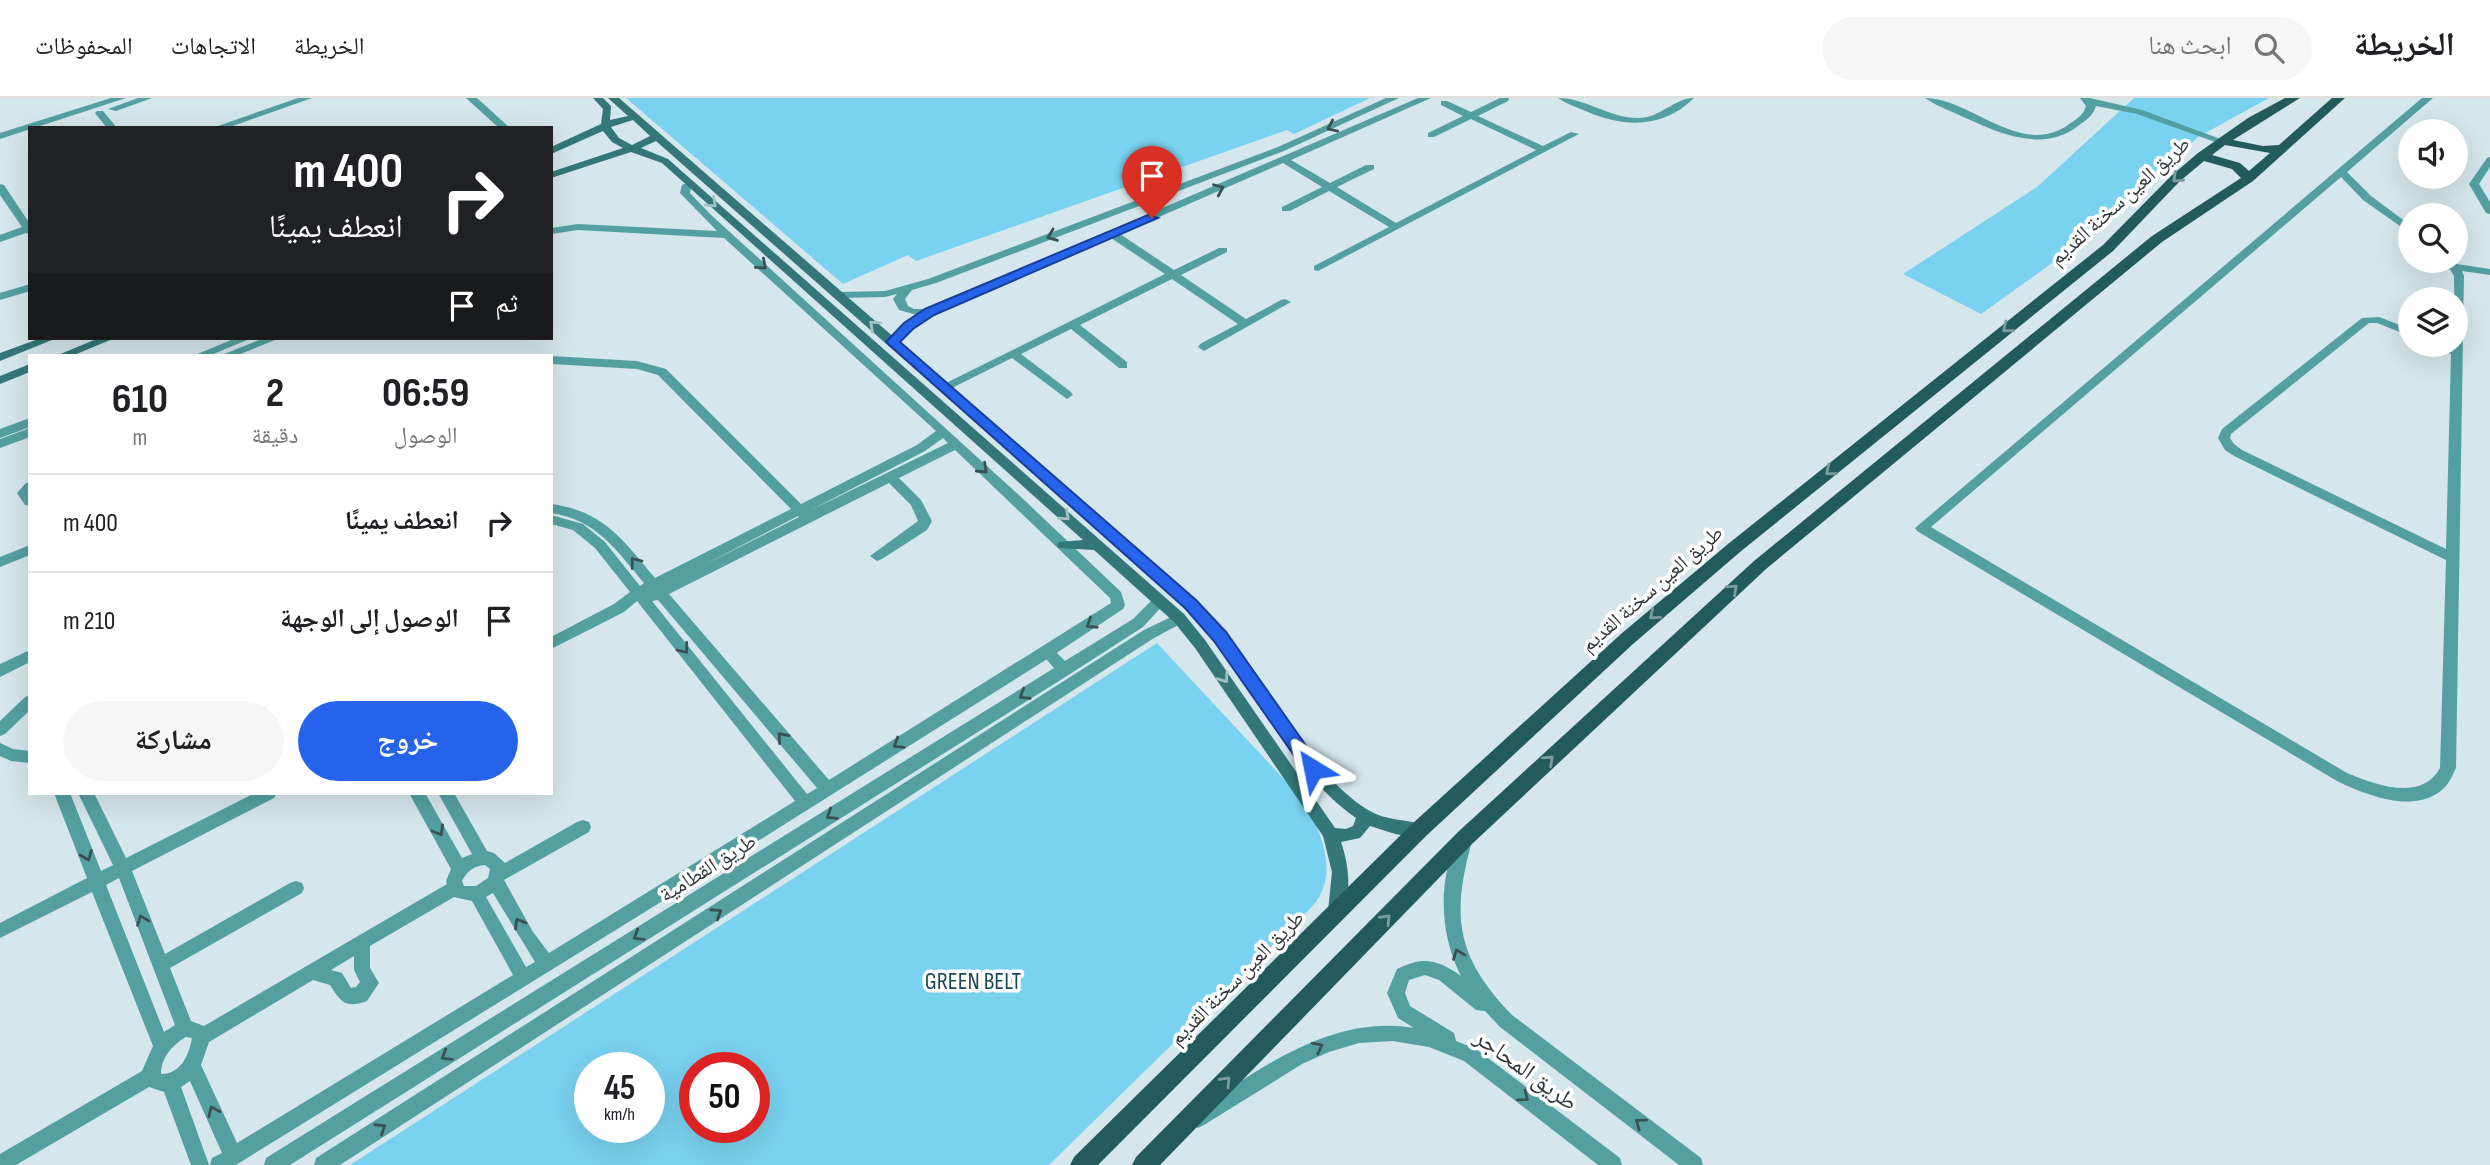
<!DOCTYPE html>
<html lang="ar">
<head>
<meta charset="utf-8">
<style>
	:root { --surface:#fff; --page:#f6f6f6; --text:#202124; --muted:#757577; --line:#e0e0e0; --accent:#2563eb }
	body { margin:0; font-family:"Sofia Sans Condensed","Noto Naskh Arabic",sans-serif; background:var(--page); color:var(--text); direction:rtl; height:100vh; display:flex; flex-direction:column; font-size:26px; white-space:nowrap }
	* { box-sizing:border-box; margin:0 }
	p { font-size:23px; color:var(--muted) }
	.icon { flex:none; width:38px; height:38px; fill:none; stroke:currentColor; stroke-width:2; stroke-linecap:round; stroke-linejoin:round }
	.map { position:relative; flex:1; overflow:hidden; direction:ltr }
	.side { position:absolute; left:28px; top:256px; width:525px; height:441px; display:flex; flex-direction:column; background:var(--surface); border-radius:0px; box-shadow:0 7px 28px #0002; direction:rtl }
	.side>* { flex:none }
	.guide { position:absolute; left:28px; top:28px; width:525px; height:214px; border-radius:0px; box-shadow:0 7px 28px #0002; direction:rtl; background:#202124; color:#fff; overflow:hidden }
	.controls { position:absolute; left:2398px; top:21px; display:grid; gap:14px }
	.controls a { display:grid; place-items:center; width:70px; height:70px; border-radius:50%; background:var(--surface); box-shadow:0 7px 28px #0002; font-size:35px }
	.speed { position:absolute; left:574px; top:954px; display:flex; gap:14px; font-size:35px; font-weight:700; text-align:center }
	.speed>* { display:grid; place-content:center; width:91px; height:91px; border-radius:50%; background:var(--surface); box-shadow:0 7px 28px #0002; line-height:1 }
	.speed small { font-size:18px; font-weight:400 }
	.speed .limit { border:10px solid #d22; background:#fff; color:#111 }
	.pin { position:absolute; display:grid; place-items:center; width:60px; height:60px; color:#fff; margin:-72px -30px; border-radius:50% 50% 50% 0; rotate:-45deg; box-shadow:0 0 7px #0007 }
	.pin .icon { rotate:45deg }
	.me { position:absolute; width:77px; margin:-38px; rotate:325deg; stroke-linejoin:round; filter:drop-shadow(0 0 5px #0008) }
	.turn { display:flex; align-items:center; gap:24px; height:147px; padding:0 35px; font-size:32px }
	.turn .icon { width:91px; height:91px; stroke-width:2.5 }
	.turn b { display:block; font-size:49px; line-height:60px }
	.then { display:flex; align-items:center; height:66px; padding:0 35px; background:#0003; gap:14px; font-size:26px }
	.eta { display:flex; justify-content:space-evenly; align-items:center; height:119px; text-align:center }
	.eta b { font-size:42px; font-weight:700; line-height:49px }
	.button { display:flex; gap:14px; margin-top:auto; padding:14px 35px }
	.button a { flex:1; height:80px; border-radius:42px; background:var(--accent); color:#fff; font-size:28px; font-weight:700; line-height:80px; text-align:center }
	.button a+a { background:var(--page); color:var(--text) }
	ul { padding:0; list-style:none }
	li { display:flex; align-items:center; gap:21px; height:98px; padding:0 35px; border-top:2px solid var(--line) }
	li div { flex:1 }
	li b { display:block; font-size:26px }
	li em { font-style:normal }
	header { display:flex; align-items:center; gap:42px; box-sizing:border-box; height:98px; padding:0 35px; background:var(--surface); border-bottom:2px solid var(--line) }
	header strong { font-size:33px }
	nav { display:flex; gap:38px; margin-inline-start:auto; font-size:24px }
	.search { width:490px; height:63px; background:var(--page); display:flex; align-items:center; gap:18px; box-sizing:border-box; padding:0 24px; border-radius:38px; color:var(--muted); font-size:26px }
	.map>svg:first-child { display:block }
	.green { fill:#79d2f0; fill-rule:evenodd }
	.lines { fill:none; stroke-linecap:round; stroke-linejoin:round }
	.minor { fill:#54a0a1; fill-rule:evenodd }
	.tertiary { fill:#54a0a1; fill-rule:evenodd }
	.secondary { fill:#337778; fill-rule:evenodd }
	.primary { fill:#235a5b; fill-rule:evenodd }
	.oneway { stroke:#3a5154 }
	.oneway2 { stroke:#7b9c9d }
	.oneway3 { stroke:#a3c2c2 }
	.route { fill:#2563eb; stroke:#184099; stroke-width:2 }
	.labels { text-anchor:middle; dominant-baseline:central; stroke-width:7; stroke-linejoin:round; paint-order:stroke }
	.street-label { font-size:21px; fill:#31373a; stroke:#fff }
	.near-park-label { font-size:24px; fill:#194755; stroke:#fff }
	.near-street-label { font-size:24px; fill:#31373a; stroke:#fff }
</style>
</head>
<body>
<header>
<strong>الخريطة</strong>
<div class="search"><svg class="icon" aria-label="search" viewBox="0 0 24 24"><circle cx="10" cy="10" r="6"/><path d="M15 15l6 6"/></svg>ابحث هنا</div>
<nav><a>الخريطة</a><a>الاتجاهات</a><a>المحفوظات</a></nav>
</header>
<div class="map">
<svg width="2490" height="1067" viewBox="0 0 2490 1067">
	<rect width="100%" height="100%" fill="#d5e6ec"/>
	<g class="green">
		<path d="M626 0H1370L1294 36 1287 32 916 163 908 157 843 186Z"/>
		<path d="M2134 0H2269L2198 39 2112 122 1981 216 1903 176 2037 89Z"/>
		<path d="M1157 545 1307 706C1319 733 1336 768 1320 797 1316 806 1305 815 1298 823L1049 1067H350ZM590 970H649V1029H590ZM695 970H754V1029H695Z"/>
	</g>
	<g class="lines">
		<g class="minor">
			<path d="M298 0H312L227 30H212Z"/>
			<path d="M466 0H477L510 30H499Z"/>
			<path d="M1386 0H1399L1284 53 936 185 912 192 905 201 908 208 914 211H928L1418 0H1431L1291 62 1330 85 1366 67H1374V71L1337 89 1396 125 1536 52 1471 21 1434 39H1428V35L1463 18 1441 7V3H1447L1471 14 1500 0H1509L1508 3 1478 18 1543 48 1571 34 1579 36 1318 173 1314 172V168L1389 129 1329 93 1290 113H1282V109L1322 89 1283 65 1120 136 1174 172 1219 150H1227V154L1181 177 1246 221 1281 202 1285 201 1291 204 1204 253 1198 249 1200 246 1238 226 1172 181 1080 227 1127 264V270H1119L1071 231 1021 256 1071 294 1073 297 1067 301 1012 260 948 292 944 293 938 289 1165 176 1111 140 934 216 912 230 896 247H888V241L904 226 917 217 899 212 893 201 897 196 885 199 840 200 834 197 840 194 885 193 928 181 1278 49Z"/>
			<path d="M1558 0C1586 0 1609 20 1638 20 1661 20 1674 0 1694 0 1664 30 1625 30 1588 14 1578 10 1567 6 1558 0Z"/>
			<path d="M1925 0C1971 0 2020 60 2068 27 2075 22 2084 17 2086 8L2080 0H2090L2142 12 2226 43 2218 45 2137 16 2096 8C2093 18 2086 22 2078 28 2042 56 1996 34 1959 17 1948 12 1935 7 1925 0Z"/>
			<path d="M2422 0H2433L2347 74 2371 98 2410 127V135L2363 102 2341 79 1931 429 2347 675C2376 687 2421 704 2440 670L2446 462 2234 358 2225 352 2218 340 2222 331 2362 220 2379 219 2410 231V238L2377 225H2369L2231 336 2230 340 2234 346 2242 352 2446 451 2451 256 2432 247H2455L2454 178 2445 163H2455L2457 166 2490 171V177L2462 173 2464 178 2456 670C2453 676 2450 684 2445 689 2417 718 2366 697 2337 683L1917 433 1915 430Z"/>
			<path d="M97 13H103L117 30H107L95 15Z"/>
			<path d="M2490 59V69L2479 86 2490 104V116L2486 115 2469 86 2487 60Z"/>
			<path d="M691 83 696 86 691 90 690 95 710 116 1020 398 1121 494 1125 507 1123 511 1052 558 669 799 236 1067H210L212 1060 222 1055 190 983 181 989 209 1067H191L164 994 149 989 16 1067H0V1056L142 973 153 948 92 794 0 840V825L87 780 54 695H70L101 773 113 767 78 695H94L126 760 255 695H277L274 700 132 773 165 856 290 785 296 783 302 785 304 790 302 795 170 870 191 923 204 928 447 786 446 783 451 771 409 695H425L462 760 472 756 438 695H454L487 753 494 755 505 765 577 724 583 722 589 724 591 729 589 734 504 782 533 834 549 855 795 703 637 503 624 514 551 551V539L614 506 630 494 595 450 573 432 551 426V417L583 426 605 444 640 488 644 485C617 453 596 421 551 415V406C604 413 623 442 655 480L791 411 658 277 637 271 551 266V258L637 263 666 271 801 406 917 347 936 333 724 140 578 132 551 136V130L578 126 717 133 680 95 682 87ZM943 340 948 345 809 413 925 353ZM955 352 1110 500 1111 505 829 682 669 496 889 385 911 407 918 423 870 458 877 463 882 461 927 432 932 423 921 402 899 380ZM798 418 799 419 702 468ZM658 502 817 690 807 696 652 503ZM485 767 490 771 488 780 476 788H464L462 783C467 773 474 768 485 767ZM119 780 175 927 164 934 106 787ZM493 795 535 864 526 869 486 799ZM454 799 472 803 513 877 237 1045 201 967 209 944 313 882 330 887C341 904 345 911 367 903L379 885 370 870V848ZM354 858V872L360 884 356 889 351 890 342 875 331 872ZM186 939 192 940C189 957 181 976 161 976 161 960 172 947 186 939Z"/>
			<path d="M0 86 4 87 30 126V137L26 135 0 144V137L22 129 0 97Z"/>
			<path d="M30 186V193L0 202V195Z"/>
			<path d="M30 384V408L25 407 17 395 26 385Z"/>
			<path d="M30 447V457L0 469V459Z"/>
			<path d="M30 552V564L0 579V566Z"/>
			<path d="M30 597V612L5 636 0 638V623L25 599Z"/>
			<path d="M0 645 13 651 30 653V665L11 663 0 658Z"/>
		</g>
		<g class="tertiary">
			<path d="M111 0H126L0 41V35Z"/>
			<path d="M138 0H152L116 13 108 11Z"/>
			<path d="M236 240H252L211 257H195Z"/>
			<path d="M264 240H280L238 257H222Z"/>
			<path d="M30 320V329L0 340V331Z"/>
			<path d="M30 330V339L0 350V341Z"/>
			<path d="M1160 498 1167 503 1143 529 1070 576 290 1067H264L266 1060 1054 570 1040 554 1042 550H1052L1065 563 1133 521 1155 499Z"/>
			<path d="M1179 515 1184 516 1186 520 1184 524 1154 540 340 1067H314L316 1060 1144 532Z"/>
			<path d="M1464 736 1470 738 1472 743C1451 819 1456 859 1512 917L1701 1060 1703 1067H1679L1500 929 1485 913 1476 912 1439 882 1425 877 1409 882 1405 895 1410 908 1454 935 1456 943 1476 951 1620 1060 1622 1067H1598L1464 963 1429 949 1393 943 1359 945 1329 954 1302 966 1204 1027 1198 1030 1192 1027 1189 1021 1192 1015C1259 972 1330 916 1414 930L1398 920 1387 895 1397 871C1423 858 1437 861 1461 878 1439 835 1438 782 1458 738Z"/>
		</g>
		<g class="secondary">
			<path d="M593 0H603L611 8 610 22 628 18 608 0H619L1196 502C1224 533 1248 566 1271 600 1299 639 1326 686 1368 712 1386 723 1406 721 1425 727L1427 732 1425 737C1408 742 1386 733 1370 728L1360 740 1341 744C1349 767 1352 795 1342 818L1336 820 1330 818 1328 813 1332 774 1323 738 1195 550 1174 524 1094 452 1059 450 1057 447 1059 444 1083 442 662 65 631 54 551 80V74L623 50 612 44 603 33 551 56V49L601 26 603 11ZM633 22 650 38 632 47 619 40 611 29ZM656 43 1186 510C1213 539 1236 572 1259 605 1287 647 1314 691 1356 720L1353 728 1346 731 1335 730 1205 542 1184 516 668 61 641 50Z"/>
			<path d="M41 240H57L0 263V255Z"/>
			<path d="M99 240H115L74 257H58Z"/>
			<path d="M30 266V274L0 286V278Z"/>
		</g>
		<path class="primary" d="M2285 0H2300L2233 42 2263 48 2279 47 2332 0H2345L2253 83 2162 144 1766 471 1472 746 1160 1067H1132L1136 1059 1458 734 1754 463 2152 138 2241 80 2232 71 2204 63 2179 84 2113 153 1740 454 1633 546 1426 738 1098 1067H1070L1074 1059 1412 726 1621 536 1728 446 2103 147 2171 78 2198 55 2248 20ZM2225 47 2270 55 2249 73 2240 65 2212 57Z"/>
	</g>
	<defs><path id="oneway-chevron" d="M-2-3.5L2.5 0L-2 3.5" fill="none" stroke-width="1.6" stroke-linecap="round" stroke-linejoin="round" transform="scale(1.75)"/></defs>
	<g class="oneway">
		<use href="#oneway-chevron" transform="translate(1332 29) rotate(156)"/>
		<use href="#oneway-chevron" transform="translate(1219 91) rotate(-23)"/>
		<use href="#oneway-chevron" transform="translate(1052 138) rotate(159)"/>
		<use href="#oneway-chevron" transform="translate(762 167) rotate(41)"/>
		<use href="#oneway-chevron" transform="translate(983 371) rotate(43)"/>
		<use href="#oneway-chevron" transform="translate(635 464) rotate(-127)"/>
		<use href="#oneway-chevron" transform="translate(1091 526) rotate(147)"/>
		<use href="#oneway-chevron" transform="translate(684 551) rotate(52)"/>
		<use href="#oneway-chevron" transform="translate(1024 597) rotate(148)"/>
		<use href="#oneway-chevron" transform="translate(782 639) rotate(-131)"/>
		<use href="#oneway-chevron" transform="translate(898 646) rotate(148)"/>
		<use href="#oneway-chevron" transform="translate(831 717) rotate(148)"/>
		<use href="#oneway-chevron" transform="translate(439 733) rotate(60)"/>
		<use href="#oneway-chevron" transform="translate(87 758) rotate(68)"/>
		<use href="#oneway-chevron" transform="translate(717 815) rotate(-33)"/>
		<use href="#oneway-chevron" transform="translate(142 822) rotate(-111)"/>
		<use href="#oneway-chevron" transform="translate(519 825) rotate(-121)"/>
		<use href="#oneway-chevron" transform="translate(638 838) rotate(148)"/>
		<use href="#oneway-chevron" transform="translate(1458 856) rotate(-111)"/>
		<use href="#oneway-chevron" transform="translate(1318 949) rotate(-27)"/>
		<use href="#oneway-chevron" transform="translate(446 958) rotate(148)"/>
		<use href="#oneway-chevron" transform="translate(1524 999) rotate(37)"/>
		<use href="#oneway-chevron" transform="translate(213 1013) rotate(-114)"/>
		<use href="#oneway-chevron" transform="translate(1640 1025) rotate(-143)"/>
		<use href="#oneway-chevron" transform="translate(381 1030) rotate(-33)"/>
	</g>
	<g class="oneway2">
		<use href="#oneway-chevron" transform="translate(2177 80) rotate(137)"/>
		<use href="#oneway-chevron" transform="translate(2007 230) rotate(141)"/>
		<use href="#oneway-chevron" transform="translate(1830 373) rotate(141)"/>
		<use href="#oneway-chevron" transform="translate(1733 491) rotate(-42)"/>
		<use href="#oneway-chevron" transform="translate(1654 517) rotate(139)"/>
		<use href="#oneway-chevron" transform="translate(1549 662) rotate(-43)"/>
		<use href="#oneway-chevron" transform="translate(1386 821) rotate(-46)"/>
		<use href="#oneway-chevron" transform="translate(1226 983) rotate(-46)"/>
	</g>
	<g class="oneway3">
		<use href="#oneway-chevron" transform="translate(712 105) rotate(42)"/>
		<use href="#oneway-chevron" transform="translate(874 227) rotate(-138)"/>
		<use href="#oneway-chevron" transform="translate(1065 418) rotate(42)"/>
		<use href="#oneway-chevron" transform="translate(1224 580) rotate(55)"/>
	</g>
	<path class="route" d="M1148 117 1158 120 934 217 913 231 900 244 1196 502 1226 534 1319 666 1322 671 1319 676H1307L1214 543 1185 510 886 244 904 225 925 211Z"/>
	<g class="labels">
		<g class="street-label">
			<text transform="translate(2120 103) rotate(-42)">طريق العين سخنة القديم</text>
			<text transform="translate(1652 491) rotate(-41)">طريق العين سخنة القديم</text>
			<text transform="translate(708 770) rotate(-32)">طريق القطامية</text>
			<text transform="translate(1237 880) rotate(-45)">طريق العين سخنة القديم</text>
		</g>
		<g class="near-park-label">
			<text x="973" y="883">GREEN BELT</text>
		</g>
		<g class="near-street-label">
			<text transform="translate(1526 972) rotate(36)">طريق المحاجر</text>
		</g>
	</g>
</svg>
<div class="controls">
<a><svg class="icon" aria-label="sound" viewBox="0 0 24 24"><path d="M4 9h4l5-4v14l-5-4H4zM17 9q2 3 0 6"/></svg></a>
<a><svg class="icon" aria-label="search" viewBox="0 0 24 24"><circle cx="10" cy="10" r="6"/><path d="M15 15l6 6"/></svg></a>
<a><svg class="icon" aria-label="layers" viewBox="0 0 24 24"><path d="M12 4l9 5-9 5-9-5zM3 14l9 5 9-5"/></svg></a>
</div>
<div class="speed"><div>45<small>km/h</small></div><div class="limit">50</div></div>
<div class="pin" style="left:1152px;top:120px;background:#d93025"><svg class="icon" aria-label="arrive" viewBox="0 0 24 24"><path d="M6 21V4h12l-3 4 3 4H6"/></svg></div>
<svg class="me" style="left:1313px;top:671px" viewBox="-20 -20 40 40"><path d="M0-17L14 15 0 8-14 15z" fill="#2563eb" stroke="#fff" stroke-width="4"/></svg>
<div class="guide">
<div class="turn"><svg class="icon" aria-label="right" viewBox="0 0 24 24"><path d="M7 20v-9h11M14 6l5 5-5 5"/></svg><div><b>400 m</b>انعطف يمينًا</div></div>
<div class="then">ثم<svg class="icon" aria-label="arrive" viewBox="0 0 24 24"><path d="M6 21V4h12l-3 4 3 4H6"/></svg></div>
</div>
<section class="side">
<div class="eta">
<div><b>06:59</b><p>الوصول</p></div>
<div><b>2</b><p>دقيقة</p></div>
<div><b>610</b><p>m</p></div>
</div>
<ul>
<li><svg class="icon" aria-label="right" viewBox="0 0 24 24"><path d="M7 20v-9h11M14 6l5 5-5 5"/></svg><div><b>انعطف يمينًا</b></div><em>400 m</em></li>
<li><svg class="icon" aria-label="arrive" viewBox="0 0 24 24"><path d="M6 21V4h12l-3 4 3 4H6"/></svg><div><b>الوصول إلى الوجهة</b></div><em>210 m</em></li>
</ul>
<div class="button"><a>خروج</a><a>مشاركة</a></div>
</section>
</div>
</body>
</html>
